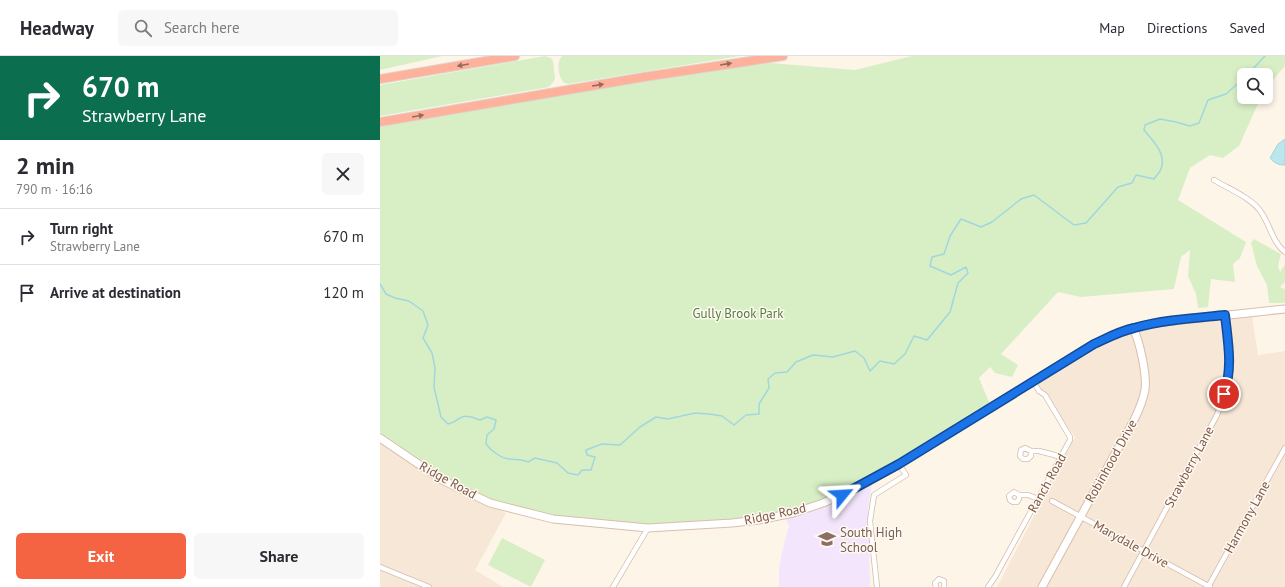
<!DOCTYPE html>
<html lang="en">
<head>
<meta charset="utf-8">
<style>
	:root { --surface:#fff; --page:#f7f7f7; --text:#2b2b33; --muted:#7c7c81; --line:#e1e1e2; --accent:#f46443 }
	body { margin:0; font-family:"PT Sans",sans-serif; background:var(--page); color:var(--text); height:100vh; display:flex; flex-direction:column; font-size:15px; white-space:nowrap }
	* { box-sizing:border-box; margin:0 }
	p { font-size:13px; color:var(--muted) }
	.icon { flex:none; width:22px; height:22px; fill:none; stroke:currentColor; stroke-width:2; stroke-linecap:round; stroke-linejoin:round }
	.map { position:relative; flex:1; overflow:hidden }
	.drawer { display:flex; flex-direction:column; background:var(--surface); width:380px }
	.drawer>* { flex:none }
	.banner { background:#0b6e4f; color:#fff; overflow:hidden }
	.controls { position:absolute; left:857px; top:12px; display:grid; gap:8px }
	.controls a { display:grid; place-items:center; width:36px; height:36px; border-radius:6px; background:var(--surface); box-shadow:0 2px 6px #0003; font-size:20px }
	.pin { position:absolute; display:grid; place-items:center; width:34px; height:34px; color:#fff; margin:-17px; border:2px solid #fff; border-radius:50%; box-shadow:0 1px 4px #0007 }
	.me { position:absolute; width:44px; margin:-22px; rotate:63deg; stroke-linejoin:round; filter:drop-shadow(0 0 3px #0008) }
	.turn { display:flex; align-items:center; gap:14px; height:84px; padding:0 16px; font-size:18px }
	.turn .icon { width:52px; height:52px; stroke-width:2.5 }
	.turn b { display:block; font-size:28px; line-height:34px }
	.round { display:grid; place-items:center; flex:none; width:42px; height:42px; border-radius:6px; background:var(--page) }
	.headline { display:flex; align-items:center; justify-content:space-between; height:68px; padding:0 16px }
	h1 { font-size:24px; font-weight:700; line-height:30px }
	.primary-button { display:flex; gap:8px; margin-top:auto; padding:8px 16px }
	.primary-button a { flex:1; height:46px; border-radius:6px; background:var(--accent); color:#fff; font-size:16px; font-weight:700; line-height:46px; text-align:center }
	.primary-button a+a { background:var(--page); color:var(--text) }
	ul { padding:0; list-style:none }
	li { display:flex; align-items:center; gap:12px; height:56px; padding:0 16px; border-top:1px solid var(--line) }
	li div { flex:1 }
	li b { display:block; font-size:15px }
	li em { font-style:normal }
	header { display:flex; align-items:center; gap:24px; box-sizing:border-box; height:56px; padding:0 20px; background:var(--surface); border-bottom:1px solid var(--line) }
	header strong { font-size:19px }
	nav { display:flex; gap:22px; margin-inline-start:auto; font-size:14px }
	.search { width:280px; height:36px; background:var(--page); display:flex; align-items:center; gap:10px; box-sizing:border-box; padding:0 14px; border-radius:6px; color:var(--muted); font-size:15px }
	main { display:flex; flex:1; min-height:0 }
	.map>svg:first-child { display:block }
	.residential { fill:#f7e7d7 }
	.education { fill:#f3e5fb }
	.green { fill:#d8efc5 }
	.water { fill:#bbe6eb; stroke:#a0d7de }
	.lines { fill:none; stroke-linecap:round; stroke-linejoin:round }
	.stream { stroke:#a0d7de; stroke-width:1.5 }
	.street-casing { stroke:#d3bcad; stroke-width:6 }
	.secondary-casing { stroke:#d9beac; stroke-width:9 }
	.highway-casing { stroke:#ddd4d0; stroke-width:10 }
	.street { stroke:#fff; stroke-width:4.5 }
	.secondary { stroke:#fff; stroke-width:7 }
	.highway { stroke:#feb19b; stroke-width:8 }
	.oneway { fill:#976b59 }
	.route-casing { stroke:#114b97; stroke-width:10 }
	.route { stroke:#1a73e8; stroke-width:7 }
	.labels { text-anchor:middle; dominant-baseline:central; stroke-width:3; stroke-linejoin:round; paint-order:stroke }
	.park-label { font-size:13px; fill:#527e3c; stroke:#fff9f2 }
	.street-label { font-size:13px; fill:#7d5949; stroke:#fff9f2 }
	.education-label { font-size:13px; fill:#785e54; stroke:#fff9f2; text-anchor:start }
</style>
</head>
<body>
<header>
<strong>Headway</strong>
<div class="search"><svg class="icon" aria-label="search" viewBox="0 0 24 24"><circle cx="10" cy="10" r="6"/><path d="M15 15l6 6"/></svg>Search here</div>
<nav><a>Map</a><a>Directions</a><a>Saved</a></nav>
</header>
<main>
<section class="drawer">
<div class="banner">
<div class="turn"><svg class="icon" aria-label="right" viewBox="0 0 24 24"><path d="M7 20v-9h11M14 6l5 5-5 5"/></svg><div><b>670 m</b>Strawberry Lane</div></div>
</div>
<div class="headline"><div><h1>2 min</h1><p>790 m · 16:16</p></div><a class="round"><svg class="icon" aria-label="close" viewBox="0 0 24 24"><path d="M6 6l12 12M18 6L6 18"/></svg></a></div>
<ul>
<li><svg class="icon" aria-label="right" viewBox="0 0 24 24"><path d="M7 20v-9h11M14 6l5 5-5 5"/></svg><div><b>Turn right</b><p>Strawberry Lane</p></div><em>670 m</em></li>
<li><svg class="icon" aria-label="arrive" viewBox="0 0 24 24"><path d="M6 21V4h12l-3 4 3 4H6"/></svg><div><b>Arrive at destination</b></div><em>120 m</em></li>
</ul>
<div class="primary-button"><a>Exit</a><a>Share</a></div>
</section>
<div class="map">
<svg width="905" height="531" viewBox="0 0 905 531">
	<rect width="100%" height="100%" fill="#fef5e9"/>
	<g class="residential">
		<path d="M872 260 878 299 905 295V531H617L695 381 656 326 731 282 779 268Z"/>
		<path d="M0 387 67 431 126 457 95 514 123 531H0Z"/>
	</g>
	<path class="education" d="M492 428 488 453 490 531H399V513L402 496 409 470 405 462 468 439Z"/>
	<g class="green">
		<path d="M0 0H62L0 14Z"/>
		<path d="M165 0 171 2 173 5 175 22 174 25 169 31 0 60V29Z"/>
		<path d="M182 0H360L188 28 184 27C178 20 176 6 182 0Z"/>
		<path d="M532 0H905V10L886 32V19H864V41H881L859 90 843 102 830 99 810 112 798 144 866 186 860 202 853 208 855 226 831 223 828 251 818 252 816 238 808 220 810 194 801 201 794 233 701 241 678 236 621 298 638 309 632 321 615 317 610 311 599 322 611 351 462 439 379 464 268 472 173 463 110 447 63 424 0 383V66L368 5 475 14Z"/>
		<path d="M874 183 901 198 898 210 900 216 905 208V226L900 231 905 233V247H889L887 229 877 210 871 187Z"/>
		<path d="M122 482 165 504 151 531 108 509Z"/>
	</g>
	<path class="water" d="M905 83V109C899 109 895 108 890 102L898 88Z"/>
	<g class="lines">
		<g class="stream">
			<path d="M867 19 885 0"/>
			<path d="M0 228 6 238 15 242 29 245 43 255 48 269 43 282 52 297 55 312 54 331 61 361 68 368C74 367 75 365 80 362 86 358 94 362 100 364L107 361 116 364 114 373 107 379 106 388C111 395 121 402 129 403 136 404 141 403 148 406L155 402 177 407 188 417 198 419 202 414H211L215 401 207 399 206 394 222 388 240 389 260 371 276 361 288 363 315 357 329 358 342 360 354 369 366 359 379 358V348L389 332 388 323 395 317 407 316 416 306 433 299 453 301 475 295 484 302 490 315 500 305 514 308 525 298 534 280 547 284 570 256 578 227 588 217 586 211 571 219 550 210 552 201 564 198 570 180 581 163 601 171 612 166 641 143 654 139 694 169 706 167 738 131 752 127 756 119 774 123C776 120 780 116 781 113 787 98 773 85 764 74L765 69 780 63 796 66 810 70 819 67 828 44 846 38 864 22"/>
		</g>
		<g class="street-casing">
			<g id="street">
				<path d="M834 124C849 133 872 142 881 156 890 169 893 187 905 196"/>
				<path d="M651 395V400L648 403H643L640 400 641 394 645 392 651 395H659L682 401"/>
				<path d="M639 439V443L637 446H633L630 444 629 440 634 436 639 439H648L658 443"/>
				<path d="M672 445 830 531"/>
				<path d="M0 511 49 531"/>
				<path d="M233 531 268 472"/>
				<path d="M497 531 490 465 494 439 526 419 519 408"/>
				<path d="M556 531 555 527 559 523 564 525V531"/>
				<path d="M608 531 615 521 690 384V381L665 339 659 335 653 325"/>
				<path d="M744 531 837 359 848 327 850 301 845 259"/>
				<path d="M828 531 905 392"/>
			</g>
		</g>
		<g class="secondary-casing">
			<g id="secondary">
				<path d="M0 382 62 424 110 447 173 463 268 472 352 467 379 464 413 457 443 447 473 434 519 408 714 288 733 279 753 272 774 267 905 253"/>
				<path d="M662 531C685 489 708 447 731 405 743 383 760 359 765 334 767 319 760 286 753 272"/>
			</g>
		</g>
		<g class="highway-casing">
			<g id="highway">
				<path d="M0 23 135 0"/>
				<path d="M0 66 264 21 403 0"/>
			</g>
		</g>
		<use href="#street" class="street"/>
		<use href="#secondary" class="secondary"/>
		<use href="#highway" class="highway"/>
	</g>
	<defs><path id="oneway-solid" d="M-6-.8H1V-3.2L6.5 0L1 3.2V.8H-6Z"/></defs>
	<g class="oneway">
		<use href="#oneway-solid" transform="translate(346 8) rotate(-9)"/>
		<use href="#oneway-solid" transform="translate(83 9) rotate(170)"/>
		<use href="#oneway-solid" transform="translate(218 29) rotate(-9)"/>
		<use href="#oneway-solid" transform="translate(38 60) rotate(-10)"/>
	</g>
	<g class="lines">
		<g class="route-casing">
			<path id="route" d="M462 439 519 408 714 288C727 282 740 275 754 272 783 264 815 262 845 259 848 287 853 311 844 338"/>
		</g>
		<use href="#route" class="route"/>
	</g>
	<defs>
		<g id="school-bare" transform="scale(1.38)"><path d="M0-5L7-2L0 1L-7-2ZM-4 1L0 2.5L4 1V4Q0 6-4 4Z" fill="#8d6e63" stroke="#fff9f2" stroke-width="2.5" paint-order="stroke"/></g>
	</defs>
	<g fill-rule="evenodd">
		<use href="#school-bare" x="447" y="483"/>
	</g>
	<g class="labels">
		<g class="park-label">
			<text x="358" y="257">Gully Brook Park</text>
		</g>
		<g class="street-label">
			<text transform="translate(731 405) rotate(-61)">Robinhood Drive</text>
			<text transform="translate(809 411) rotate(-62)">Strawberry Lane</text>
			<text transform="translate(68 424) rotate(29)">Ridge Road</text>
			<text transform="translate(667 427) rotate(-61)">Ranch Road</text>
			<text transform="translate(395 458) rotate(-12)">Ridge Road</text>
			<text transform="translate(867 461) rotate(-61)">Harmony Lane</text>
			<text transform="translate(751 488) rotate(29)">Marydale Drive</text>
		</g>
		<g class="education-label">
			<text x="460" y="476">South High<tspan x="460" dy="15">School</tspan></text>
		</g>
	</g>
</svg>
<div class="controls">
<a><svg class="icon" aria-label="search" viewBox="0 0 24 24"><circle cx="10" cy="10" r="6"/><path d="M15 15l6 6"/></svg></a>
</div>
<div class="pin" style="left:844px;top:338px;background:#d93025"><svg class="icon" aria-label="arrive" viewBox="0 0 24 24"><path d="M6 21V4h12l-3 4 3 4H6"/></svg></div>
<svg class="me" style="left:462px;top:439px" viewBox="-20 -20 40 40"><path d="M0-17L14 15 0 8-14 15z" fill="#1a73e8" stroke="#fff" stroke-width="4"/></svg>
</div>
</main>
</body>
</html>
